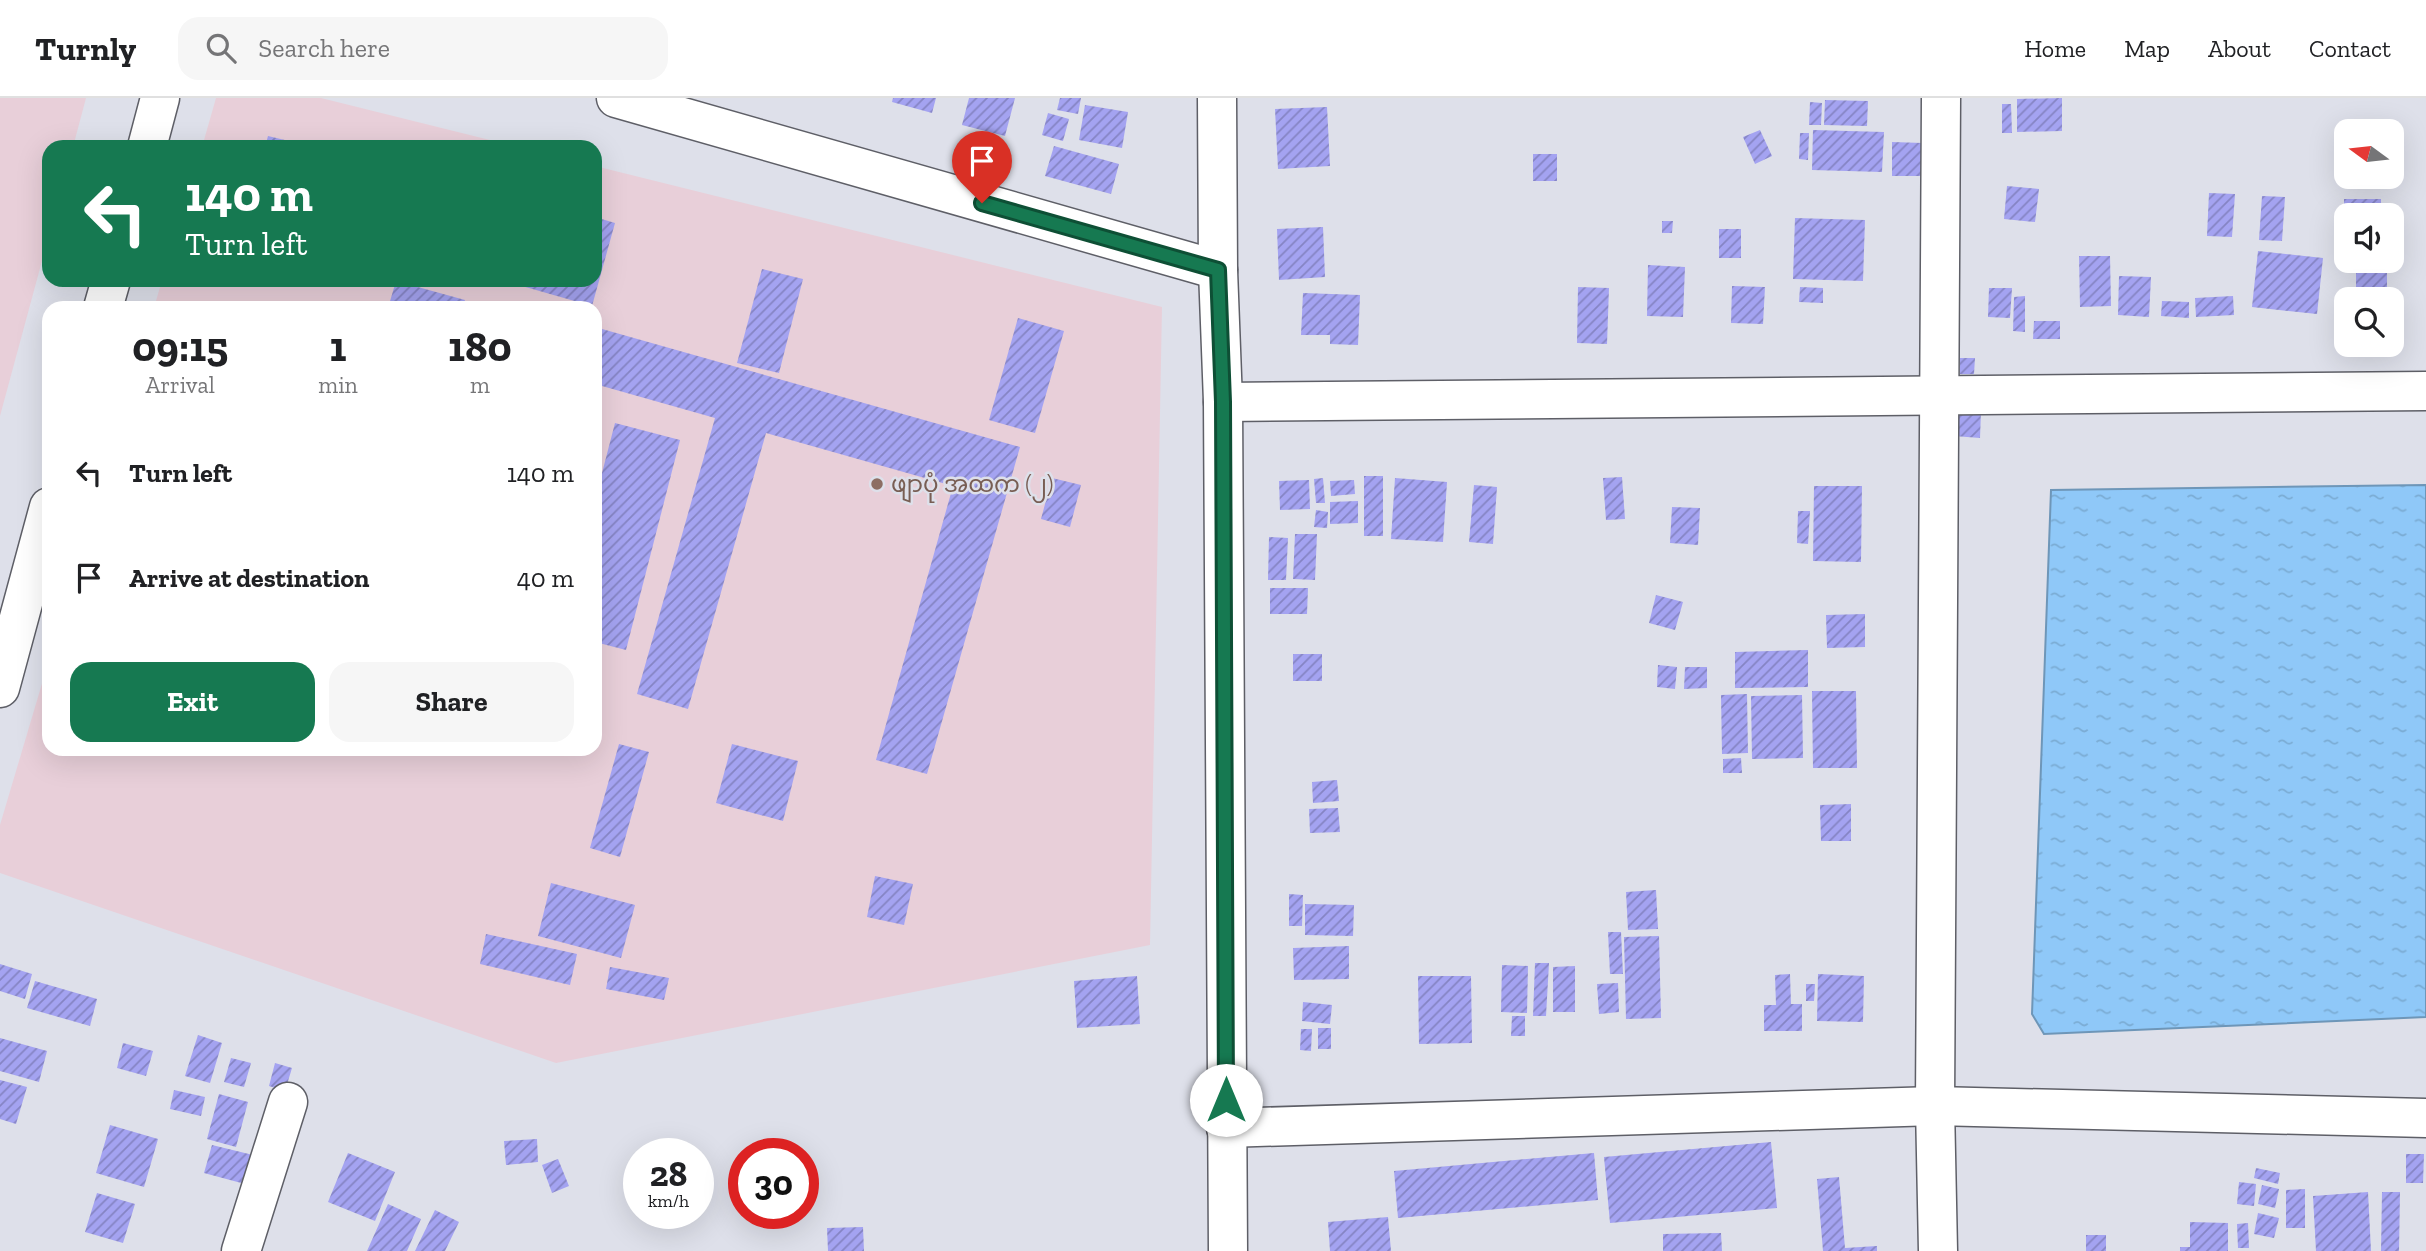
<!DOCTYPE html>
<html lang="en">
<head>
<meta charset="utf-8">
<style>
	:root { --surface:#fff; --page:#f6f6f6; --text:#202124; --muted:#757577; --line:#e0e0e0; --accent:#167951 }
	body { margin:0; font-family:"Zilla Slab","Noto Sans Myanmar",serif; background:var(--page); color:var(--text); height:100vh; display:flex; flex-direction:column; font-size:26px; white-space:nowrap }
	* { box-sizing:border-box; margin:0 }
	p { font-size:23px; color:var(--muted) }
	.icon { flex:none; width:38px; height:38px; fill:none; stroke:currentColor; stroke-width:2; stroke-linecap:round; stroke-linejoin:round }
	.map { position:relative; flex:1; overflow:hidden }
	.panel { position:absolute; left:42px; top:203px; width:560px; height:455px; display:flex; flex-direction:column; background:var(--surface); border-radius:21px; box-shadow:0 7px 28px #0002 }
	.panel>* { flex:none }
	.top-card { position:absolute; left:42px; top:42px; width:560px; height:147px; border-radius:21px; box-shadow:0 7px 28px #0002; background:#167951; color:#fff; overflow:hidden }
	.needle { width:46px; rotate:285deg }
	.buttons { position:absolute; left:2334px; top:21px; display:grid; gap:14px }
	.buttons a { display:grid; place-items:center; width:70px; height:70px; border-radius:14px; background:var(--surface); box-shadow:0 7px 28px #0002; font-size:35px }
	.speed { position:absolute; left:623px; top:1040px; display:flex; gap:14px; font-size:35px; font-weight:700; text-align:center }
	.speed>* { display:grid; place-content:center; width:91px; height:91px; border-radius:50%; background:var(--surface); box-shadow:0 7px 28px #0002; line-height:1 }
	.speed small { font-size:18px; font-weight:400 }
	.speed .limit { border:10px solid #d22; background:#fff; color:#111 }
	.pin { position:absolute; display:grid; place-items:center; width:60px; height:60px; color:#fff; margin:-72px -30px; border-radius:50% 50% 50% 0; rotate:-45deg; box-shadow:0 0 7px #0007 }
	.pin .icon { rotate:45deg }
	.me { position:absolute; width:77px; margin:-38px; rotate:0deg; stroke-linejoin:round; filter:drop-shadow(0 0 5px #0008) }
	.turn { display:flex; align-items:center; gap:24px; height:147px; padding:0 28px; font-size:32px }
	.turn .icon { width:91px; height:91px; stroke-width:2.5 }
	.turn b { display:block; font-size:49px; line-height:60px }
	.eta { display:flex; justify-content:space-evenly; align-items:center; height:119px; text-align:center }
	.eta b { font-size:42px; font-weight:800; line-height:49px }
	.primary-button { display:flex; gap:14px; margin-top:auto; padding:14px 28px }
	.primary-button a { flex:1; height:80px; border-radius:21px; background:var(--accent); color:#fff; font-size:28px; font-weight:800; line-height:80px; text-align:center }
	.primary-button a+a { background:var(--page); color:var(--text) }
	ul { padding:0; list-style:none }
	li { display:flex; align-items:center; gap:21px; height:105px; padding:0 28px }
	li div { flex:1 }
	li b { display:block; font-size:26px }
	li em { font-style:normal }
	header { display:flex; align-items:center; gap:42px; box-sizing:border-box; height:98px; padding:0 35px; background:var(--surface); border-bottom:2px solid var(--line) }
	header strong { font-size:33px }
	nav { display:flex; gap:38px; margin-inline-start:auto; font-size:24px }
	.search { width:490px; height:63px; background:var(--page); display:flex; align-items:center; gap:18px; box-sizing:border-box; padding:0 24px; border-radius:21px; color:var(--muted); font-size:26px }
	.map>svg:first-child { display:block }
	.education { fill:#e8cfd9 }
	.water { fill:url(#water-ripples); stroke:#6e96b8; stroke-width:2 }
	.building { fill:url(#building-hatch) }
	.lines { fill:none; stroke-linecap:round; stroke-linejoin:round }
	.minor-casing { stroke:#5e5f67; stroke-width:41 }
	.highway-casing { stroke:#5e5f67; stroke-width:41 }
	.minor { stroke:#fff; stroke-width:38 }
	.highway { stroke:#fff; stroke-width:38 }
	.route-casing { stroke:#0e4f35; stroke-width:18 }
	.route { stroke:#167951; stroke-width:12 }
	.education-dot { fill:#8d6e63; stroke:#dee0ea; stroke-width:2.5 }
	.labels { text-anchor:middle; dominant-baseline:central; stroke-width:5; stroke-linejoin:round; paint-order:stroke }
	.education-label { font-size:23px; fill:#785e54; stroke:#dee0ea; text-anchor:start }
</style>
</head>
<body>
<header>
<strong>Turnly</strong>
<div class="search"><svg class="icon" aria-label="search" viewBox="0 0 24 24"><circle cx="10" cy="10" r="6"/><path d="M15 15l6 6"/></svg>Search here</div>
<nav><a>Home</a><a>Map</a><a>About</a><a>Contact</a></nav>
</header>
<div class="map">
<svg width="2426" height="1153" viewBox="0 0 2426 1153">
	<defs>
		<pattern id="water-ripples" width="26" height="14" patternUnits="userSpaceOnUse" patternTransform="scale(1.75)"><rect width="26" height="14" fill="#8fc8f8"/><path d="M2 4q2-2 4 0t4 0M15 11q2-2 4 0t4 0" fill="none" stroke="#7bacd4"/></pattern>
		<pattern id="building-hatch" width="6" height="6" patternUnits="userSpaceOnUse" patternTransform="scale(1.75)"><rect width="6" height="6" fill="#a4a3f1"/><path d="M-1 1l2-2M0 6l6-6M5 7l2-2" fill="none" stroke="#8584c3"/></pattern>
	</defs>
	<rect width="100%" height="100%" fill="#dee0ea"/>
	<g class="education">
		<path d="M0 0H86L73 49H49V137L0 318Z"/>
		<path d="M216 0H321L518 49H202Z"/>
		<path d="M595 68 1162 209 1150 847 556 965 0 775V727L49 562V651H595V210H154L162 182H595Z"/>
	</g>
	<path class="water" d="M2426 387V919L2044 936 2032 916 2051 392Z"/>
	<g class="building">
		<path d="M893 0H936L932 15 892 4Z"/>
		<path d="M969 0H1015L1005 38 962 27Z"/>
		<path d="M1060 0H1081L1078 16 1057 12Z"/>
		<path d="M2062 0V33L2017 34V1Z"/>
		<path d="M1825 2 1868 3 1867 28 1824 27Z"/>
		<path d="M1810 4 1822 5 1821 27H1809Z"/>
		<path d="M2002 6H2011L2012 35H2002Z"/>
		<path d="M1085 7 1128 14 1122 50 1079 42Z"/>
		<path d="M1327 9 1330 68 1278 71 1275 11Z"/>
		<path d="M1048 15 1069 21 1063 43 1042 37Z"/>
		<path d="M1760 32 1772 58 1755 66 1743 39Z"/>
		<path d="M1813 32 1884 34 1882 74 1812 72Z"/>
		<path d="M1800 35H1809L1808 62 1799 61Z"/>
		<path d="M268 38 310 48V49H265Z"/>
		<path d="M1892 44 1923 45V78H1892Z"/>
		<path d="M1054 48 1119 66 1111 96 1045 78Z"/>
		<rect x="1533" y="56" width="24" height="27"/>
		<path d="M2007 88 2039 91 2035 124 2004 121Z"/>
		<path d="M2209 95 2235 96 2232 139 2207 138Z"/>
		<path d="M2262 98 2285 99 2282 143 2259 142Z"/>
		<path d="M2344 101H2381V117H2347V164H2344Z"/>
		<path d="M595 119 615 125 592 208 522 188 524 182H595Z"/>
		<path d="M1795 120 1865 122 1863 183 1793 181Z"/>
		<path d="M1662 123H1673L1672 135H1662Z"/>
		<path d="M1323 129 1325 179 1279 182 1277 131Z"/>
		<rect x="1719" y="131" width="22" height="29"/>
		<path d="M2258 153 2323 160 2317 216 2252 209Z"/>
		<path d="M2079 158H2110L2111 208 2080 209Z"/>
		<path d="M2387 166V201H2356V167Z"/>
		<path d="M1648 167 1685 169 1683 219 1647 218Z"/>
		<path d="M762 171 803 181 779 275 737 265Z"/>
		<path d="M2119 178 2151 179 2149 219 2118 217Z"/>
		<path d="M396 183 465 202 462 210H388Z"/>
		<path d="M1732 188 1765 189 1763 226 1731 225Z"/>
		<path d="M1578 189 1609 190 1607 246 1577 245Z"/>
		<path d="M1800 189 1823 190V205L1799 204Z"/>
		<path d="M1989 190H2012L2010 220 1988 219Z"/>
		<path d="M1303 195 1360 197 1358 247 1330 246V237H1301Z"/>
		<path d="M2025 198V234L2013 233 2014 199Z"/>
		<path d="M2233 198 2234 217 2196 219 2195 200Z"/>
		<path d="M2162 203 2189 204V220L2161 218Z"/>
		<path d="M1018 220 1064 233 1035 335 989 322Z"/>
		<path d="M2034 223H2060V241H2033Z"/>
		<path d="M595 229 1020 349 927 676 876 662 953 388 766 335 688 611 637 596 715 320 595 286Z"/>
		<path d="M1960 260H1975L1974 276H1960Z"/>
		<path d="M1955 312 1981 313 1980 340 1954 338Z"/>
		<path d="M615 325 680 342 626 552 595 544V402Z"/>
		<rect x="1364" y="378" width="19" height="60"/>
		<path d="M1622 379 1625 421 1606 422 1603 380Z"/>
		<path d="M1052 380 1081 387 1070 429 1041 421Z"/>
		<path d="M1323 380 1325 405H1316L1314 381Z"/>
		<path d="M1395 380 1447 384 1443 444 1391 441Z"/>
		<path d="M1309 382 1310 411 1280 412 1279 383Z"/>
		<path d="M1354 382 1355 396 1331 398 1330 383Z"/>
		<path d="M1474 387 1497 389 1493 446 1469 444Z"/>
		<path d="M1814 388H1862L1861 464 1813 463Z"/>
		<path d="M1358 403V425L1330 426V404Z"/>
		<path d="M1672 409 1700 410 1698 447 1670 445Z"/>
		<path d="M1316 412 1328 414 1327 430 1314 429Z"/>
		<path d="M1798 413H1810L1808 446 1797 445Z"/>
		<path d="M1295 436H1317L1315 482 1293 481Z"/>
		<path d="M1269 439 1288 440 1286 482H1268Z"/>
		<path d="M1270 490H1308L1307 516H1270Z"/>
		<path d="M1656 497 1683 504 1675 532 1649 525Z"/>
		<path d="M1865 516V549L1827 550 1826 517Z"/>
		<path d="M1808 552V589L1735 590V554Z"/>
		<rect x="1293" y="556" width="29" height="27"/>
		<path d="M1658 567 1677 569 1675 591 1657 589Z"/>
		<path d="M1685 569H1707V590L1684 591Z"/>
		<path d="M1812 593H1856L1857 670H1813Z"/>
		<path d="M1747 596 1748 655 1722 656 1721 597Z"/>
		<path d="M1802 597 1803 660 1752 661 1751 598Z"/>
		<path d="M619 646 649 654 620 759 590 750Z"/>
		<path d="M732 646 798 663 783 723 716 705Z"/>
		<path d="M1741 660 1742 675H1723V661Z"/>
		<path d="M1337 682 1339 703 1313 705 1312 684Z"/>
		<path d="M1851 706V743H1821L1820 707Z"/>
		<path d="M1338 710 1340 734 1310 735 1309 711Z"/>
		<path d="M875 778 913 786 904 827 867 819Z"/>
		<path d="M551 785 635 807 621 860 538 838Z"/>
		<path d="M1656 792 1658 831 1628 832 1626 794Z"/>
		<path d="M1289 796 1303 797 1302 828H1289Z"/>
		<path d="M1305 806 1354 807 1353 838 1305 837Z"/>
		<path d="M1608 834H1621L1623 876H1610Z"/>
		<path d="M486 836 577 856 570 887 480 866Z"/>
		<path d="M1659 838 1661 920 1626 921 1624 839Z"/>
		<path d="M1349 848V881L1294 882 1293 850Z"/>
		<path d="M1535 865H1549L1546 918H1533Z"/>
		<path d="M0 866 32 876 25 901 0 893Z"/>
		<path d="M1502 867 1528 868 1527 915 1501 914Z"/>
		<path d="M1575 868V914H1553V869Z"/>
		<path d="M610 869 669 880 664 902 606 891Z"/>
		<path d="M1790 876 1791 906H1802V933H1764V907H1776L1775 877Z"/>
		<path d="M1818 876 1864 878 1863 924 1817 923Z"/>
		<path d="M1137 878 1140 926 1077 930 1074 883Z"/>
		<path d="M1418 878H1471L1472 945 1419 946Z"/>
		<path d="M35 883 97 901 90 928 27 910Z"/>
		<path d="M1618 885 1619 914 1599 916 1597 886Z"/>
		<path d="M1806 886H1815L1814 903H1806Z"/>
		<path d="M1303 904 1332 907 1330 926 1302 923Z"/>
		<path d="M1512 918H1525V938H1511Z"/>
		<rect x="1318" y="930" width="13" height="21"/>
		<path d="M1301 931H1312L1311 953 1300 952Z"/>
		<path d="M198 937 222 945 210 985 185 978Z"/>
		<path d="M0 940 47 953 39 984 0 973Z"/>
		<path d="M123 945 153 953 146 978 117 970Z"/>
		<path d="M231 960 251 965 244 989 224 984Z"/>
		<path d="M275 965 292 970 285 993 269 988Z"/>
		<path d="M0 982 27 989 16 1026 0 1021Z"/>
		<path d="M174 992 205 999 201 1018 170 1011Z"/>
		<path d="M219 996 248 1004 236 1049 207 1041Z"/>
		<path d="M110 1027 158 1041 144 1089 96 1075Z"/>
		<path d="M537 1041 538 1064 506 1067 504 1043Z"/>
		<path d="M1771 1044 1777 1110 1610 1125 1604 1059Z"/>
		<path d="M212 1047 253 1057 245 1086 204 1075Z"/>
		<path d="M348 1055 395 1074 375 1123 328 1104Z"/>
		<path d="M1594 1055 1598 1102 1398 1120 1394 1073Z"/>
		<path d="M2406 1056H2424L2423 1085H2406Z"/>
		<path d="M558 1061 569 1088 552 1095 542 1067Z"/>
		<path d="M2256 1070 2280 1075 2278 1086 2254 1080Z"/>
		<path d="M1839 1079 1845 1150 1877 1148V1153H1823L1817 1081Z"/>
		<path d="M2239 1084 2256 1086 2254 1108 2237 1106Z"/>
		<path d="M2262 1087 2279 1091 2275 1110 2258 1106Z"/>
		<path d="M2305 1091V1130H2286V1092Z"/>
		<path d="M2368 1094 2371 1153H2316L2313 1098Z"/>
		<path d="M2382 1094H2400L2399 1153H2381Z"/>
		<path d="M97 1095 135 1106 123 1145 85 1134Z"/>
		<path d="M388 1106 421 1121 407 1153H367Z"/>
		<path d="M435 1112 459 1124 445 1153H415Z"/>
		<path d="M2258 1115 2279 1120 2274 1140 2254 1136Z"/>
		<path d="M1388 1119 1391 1153H1330L1328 1124Z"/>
		<path d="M2190 1124 2228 1125V1153H2180V1149H2190Z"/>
		<path d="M2248 1125 2249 1150H2238L2237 1126Z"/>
		<path d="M863 1129 864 1153H828L827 1130Z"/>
		<path d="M1721 1135 1722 1153H1663V1136Z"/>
		<rect x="2086" y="1137" width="20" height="16"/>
	</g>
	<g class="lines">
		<g class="minor-casing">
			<g id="minor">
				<path d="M616 0 1218 172"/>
				<path d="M1217 0 1218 172 1223 304 1228 1153"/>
				<path d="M1223 304 2426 293"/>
				<path d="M1226 1030 1935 1008 2426 1020"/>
				<path d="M241 1153 288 1004"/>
				<path d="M1938 1153 1935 1008 1941 0"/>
			</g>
		</g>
		<g class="highway-casing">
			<g id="highway">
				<path d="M147 49 160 0"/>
				<path d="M103 210 111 182"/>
				<path d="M0 590 49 409"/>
			</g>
		</g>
		<use href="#minor" class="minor"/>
		<use href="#highway" class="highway"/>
	</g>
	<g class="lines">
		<g class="route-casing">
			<path id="route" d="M982 105 1218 172 1223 304 1226 1002"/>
		</g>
		<use href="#route" class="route"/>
	</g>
	<circle class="education-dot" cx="877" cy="386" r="7"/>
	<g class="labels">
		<g class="education-label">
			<text x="891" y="386">ဖျာပုံ အထက (၂)</text>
		</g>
	</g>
</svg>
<div class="buttons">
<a><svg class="needle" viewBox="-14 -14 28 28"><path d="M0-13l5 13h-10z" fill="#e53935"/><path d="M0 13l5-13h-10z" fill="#757577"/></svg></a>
<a><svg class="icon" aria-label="sound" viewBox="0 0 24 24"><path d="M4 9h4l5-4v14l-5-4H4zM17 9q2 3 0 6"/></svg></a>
<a><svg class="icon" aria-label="search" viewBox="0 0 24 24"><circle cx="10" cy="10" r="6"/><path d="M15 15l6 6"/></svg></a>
</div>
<div class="speed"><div>28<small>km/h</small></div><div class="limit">30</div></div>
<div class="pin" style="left:982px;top:105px;background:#d93025"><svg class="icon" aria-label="arrive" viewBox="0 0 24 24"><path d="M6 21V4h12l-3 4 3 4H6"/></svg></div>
<svg class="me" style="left:1226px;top:1002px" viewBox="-20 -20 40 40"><circle r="19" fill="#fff"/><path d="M0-13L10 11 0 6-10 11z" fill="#167951"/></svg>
<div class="top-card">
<div class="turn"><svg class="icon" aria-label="left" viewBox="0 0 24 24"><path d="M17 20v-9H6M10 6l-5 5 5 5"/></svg><div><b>140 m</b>Turn left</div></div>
</div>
<section class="panel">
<div class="eta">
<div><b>09:15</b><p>Arrival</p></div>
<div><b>1</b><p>min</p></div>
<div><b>180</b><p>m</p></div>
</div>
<ul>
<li><svg class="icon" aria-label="left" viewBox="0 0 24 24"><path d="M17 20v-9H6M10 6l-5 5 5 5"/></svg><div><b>Turn left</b></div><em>140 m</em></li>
<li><svg class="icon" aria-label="arrive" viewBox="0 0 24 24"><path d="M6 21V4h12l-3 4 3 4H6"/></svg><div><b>Arrive at destination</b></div><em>40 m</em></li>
</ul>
<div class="primary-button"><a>Exit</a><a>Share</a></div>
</section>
</div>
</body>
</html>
